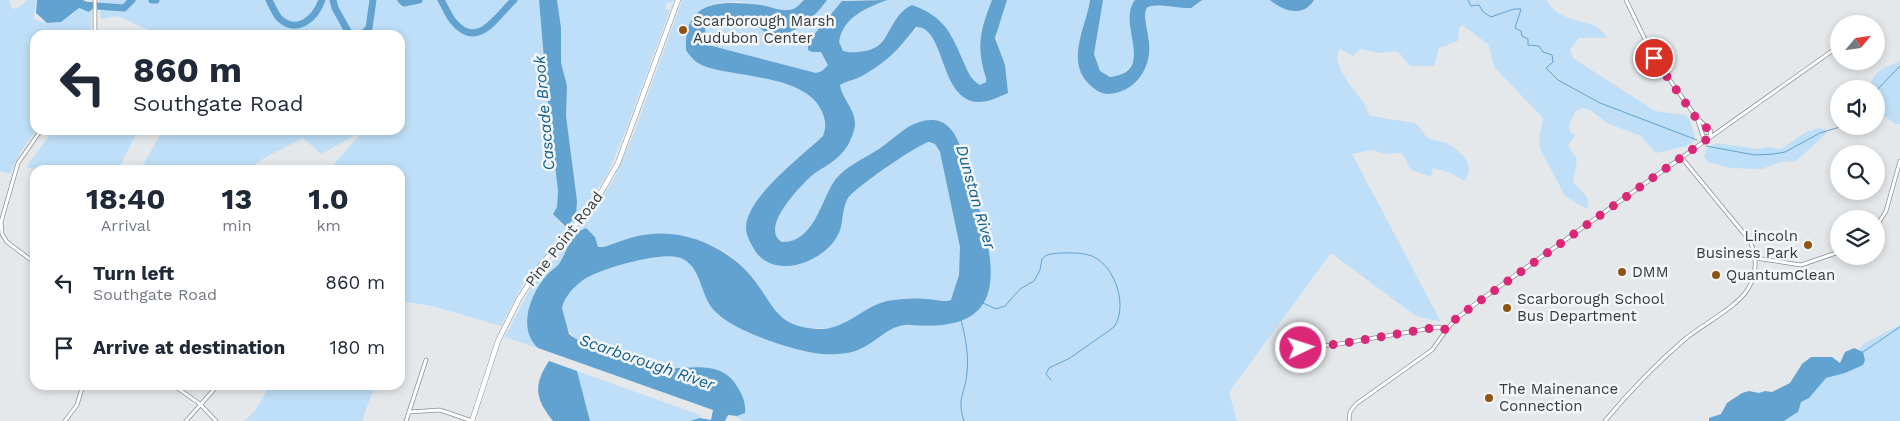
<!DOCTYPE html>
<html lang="en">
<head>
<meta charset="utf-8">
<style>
	:root { --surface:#fff; --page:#f6f6f7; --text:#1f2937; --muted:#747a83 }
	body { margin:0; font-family:"Work Sans",sans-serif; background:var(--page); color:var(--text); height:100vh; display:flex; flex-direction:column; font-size:19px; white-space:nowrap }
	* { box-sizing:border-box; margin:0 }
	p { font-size:16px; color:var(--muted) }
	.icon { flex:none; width:28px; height:28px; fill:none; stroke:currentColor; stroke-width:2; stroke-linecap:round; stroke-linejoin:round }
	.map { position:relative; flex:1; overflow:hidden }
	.drawer { position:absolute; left:30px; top:165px; width:375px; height:225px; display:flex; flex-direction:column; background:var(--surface); border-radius:15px; box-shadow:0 2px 8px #0003 }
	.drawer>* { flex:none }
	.banner { position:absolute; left:30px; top:30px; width:375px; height:105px; border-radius:15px; box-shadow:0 2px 8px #0003; background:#fff; color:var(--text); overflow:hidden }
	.needle { width:32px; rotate:61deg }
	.tools { position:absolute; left:1830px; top:15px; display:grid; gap:10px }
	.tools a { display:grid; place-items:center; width:55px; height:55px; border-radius:50%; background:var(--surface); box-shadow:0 2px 8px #0003; font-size:25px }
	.pin { position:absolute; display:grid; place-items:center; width:42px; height:42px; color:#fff; margin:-21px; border:2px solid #fff; border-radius:50%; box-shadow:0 1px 5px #0007 }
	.me { position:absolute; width:55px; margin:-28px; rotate:86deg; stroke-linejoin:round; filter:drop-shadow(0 0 4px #0008) }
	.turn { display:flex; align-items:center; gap:18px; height:105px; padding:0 20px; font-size:22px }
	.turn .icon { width:65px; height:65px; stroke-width:2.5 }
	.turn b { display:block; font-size:35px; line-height:42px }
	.eta { display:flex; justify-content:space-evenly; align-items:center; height:85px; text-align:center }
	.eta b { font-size:30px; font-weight:700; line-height:35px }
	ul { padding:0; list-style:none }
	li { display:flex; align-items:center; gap:15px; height:65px; padding:0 20px }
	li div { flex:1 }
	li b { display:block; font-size:19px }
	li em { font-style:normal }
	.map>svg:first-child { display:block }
	.green { fill:#bedff7 }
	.water { fill:#62a2d0 }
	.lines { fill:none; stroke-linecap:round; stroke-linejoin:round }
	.stream { stroke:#62a2d0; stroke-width:1 }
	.river { stroke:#62a2d0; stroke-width:7 }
	.street-casing { stroke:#8c8f91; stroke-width:4.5 }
	.secondary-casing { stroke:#8c8f91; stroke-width:5.5 }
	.street { stroke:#fff; stroke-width:3 }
	.secondary { stroke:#fff; stroke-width:4.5 }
	.route { stroke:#db2777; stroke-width:9; stroke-dasharray:0 16.2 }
	.poi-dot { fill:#8f5313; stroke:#f2f6f8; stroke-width:2 }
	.labels { text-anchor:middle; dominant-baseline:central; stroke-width:5; stroke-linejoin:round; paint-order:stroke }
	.poi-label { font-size:15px; fill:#383a3b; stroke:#f2f6f8; text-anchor:start }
	.street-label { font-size:15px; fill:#383a3b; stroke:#f2f6f8 }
	.water-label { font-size:16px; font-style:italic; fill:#105d8a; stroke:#f2f6f8 }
</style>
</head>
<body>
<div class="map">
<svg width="1900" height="421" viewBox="0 0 1900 421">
	<rect width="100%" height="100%" fill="#e5e8eb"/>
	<g class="green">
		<path d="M0 0H9L12 8 16 9 28 0H36L34 19C51 27 66 23 77 8L88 11 92 9 91 35H35L36 130 20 153 10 174 0 171Z"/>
		<path d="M99 0H539L545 78 559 171V222L565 227C576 217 578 209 573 195L555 0H673L672 3 667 2 665 9 670 10 626 130 607 175 585 208 523 284 501 326 432 306 400 301V170H329L364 130H400V35H159L118 16 101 19Z"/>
		<path d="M682 0H807L798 8 788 12 739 1 711 4 688 35 773 80 812 93 820 104 830 129 778 180 770 261 845 203 851 193 922 143H935L942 159 962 257 954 299 947 303 918 299 837 328H807L792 325 778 315 745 269 727 253 717 248 699 241 600 250 577 233 574 235 540 349 505 337 530 289 591 213 614 179 634 133Z"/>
		<path d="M826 0H845L828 65 821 74 710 51 702 32 704 27C717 21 739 14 753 20 759 22 762 30 768 32 789 40 815 15 826 0Z"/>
		<path d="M884 0H994L987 86 974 84 939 20 932 16 871 50 845 55 835 44 843 20Z"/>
		<path d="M1007 0H1090L1080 46 1110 92 1150 42 1145 14 1150 3 1201 0H1547C1555 17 1573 19 1590 24 1596 25 1601 31 1606 35L1607 38H1579L1570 50 1573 58 1655 111 1685 115 1689 118 1695 136 1694 142 1686 146 1656 153 1641 136 1607 123 1590 110 1582 108 1576 111 1569 125 1570 132 1575 135 1568 146 1577 159 1573 183C1581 190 1592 198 1587 209L1565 196 1541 150 1539 139 1543 118 1495 68 1488 44 1462 25 1459 28 1458 41 1439 48 1434 66H1410L1401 55 1395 51 1378 53 1361 49 1353 56 1340 49C1329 63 1356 91 1363 102 1367 107 1366 112 1371 116L1415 123C1421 127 1423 134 1428 138 1433 141 1439 140 1444 142 1459 149 1478 165 1464 181L1451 173 1433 168 1431 177 1410 169 1402 153 1385 154 1373 150 1352 154 1441 322 1416 316 1331 253 1229 392 1237 421H743L734 416 743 414 652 368 580 343C567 332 562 320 561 302 568 297 573 288 580 282 600 266 660 251 684 258L767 336 899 321 959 319 968 174 947 126 826 200 812 236 783 244 770 233 777 218 796 188 823 165 837 86 899 48 919 26 927 30 985 101 998 50 996 31Z"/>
		<path d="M1102 0H1135C1133 37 1151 52 1117 79L1100 77 1092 55Z"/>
		<path d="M1900 61V124H1895L1876 109V89H1871C1870 70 1886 68 1900 61Z"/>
		<path d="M1819 128 1826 130V134L1796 161 1780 162 1762 169 1731 168 1708 162 1704 157 1706 149 1717 143 1757 149 1768 147 1781 149 1806 132Z"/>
		<path d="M54 130H138L118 170H36L26 167Z"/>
		<path d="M163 130H358L352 137 321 154 303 138 266 157 248 169 140 170Z"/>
		<path d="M1900 325V421H1784L1796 414 1801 402 1809 398 1822 380 1863 365C1866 358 1865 353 1859 349L1865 343Z"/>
		<path d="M577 371 700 415 701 418 691 421H590Z"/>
		<path d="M270 385H375L362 421H244L255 411Z"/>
	</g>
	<g class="water">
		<path d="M37 0H83L93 5 92 9 89 12 79 8 61 22 47 23 36 13Z"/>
		<path d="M539 0H557L561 28V63L567 86 566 116 577 201 576 216 566 227 553 214 557 207 558 191 547 95Z"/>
		<path d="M804 0H827C815 17 789 43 765 32 760 29 758 25 753 22 740 14 716 21 705 29L707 42 712 46 816 73 822 71 828 65 821 52H812L808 50V42L842 1 887 0C866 8 843 17 839 42L843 51C854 54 875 52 883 41 892 29 896 12 912 5 945 17 951 33 964 63 968 72 971 80 980 85L986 82V78C976 46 980 31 992 0H1007L995 38 1005 65 1008 93C999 97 989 102 979 102 939 102 946 26 916 27 898 50 888 61 862 76 855 80 846 81 840 85 842 99 856 110 855 125 854 134 848 147 842 153 833 164 818 169 808 179 796 191 760 229 782 242 814 243 821 200 835 180 847 165 864 159 879 149 897 137 910 119 934 120 944 121 950 127 955 135 967 157 972 185 979 208 998 276 1005 333 911 325 888 323 876 345 855 351 844 355 826 355 814 353 787 348 725 329 710 305 700 289 700 268 683 259 666 249 599 269 583 280 574 287 564 297 562 308L569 334C581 345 641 366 658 368 687 371 721 357 738 388 743 396 746 404 745 413L737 416 728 415 725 421H690L700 418 711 420 713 410 538 348C517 329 530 294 547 275 550 271 556 268 559 264 568 251 569 234 586 228L595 237 598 247H604C619 242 635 235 651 234 687 230 727 248 750 275 775 304 774 328 821 329 846 329 864 306 887 301 900 299 912 298 925 299 934 299 944 303 951 300L959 275 960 247 940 152 935 144 929 142C918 144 855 188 848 198 843 206 843 218 841 227 835 249 810 264 789 266 775 267 761 262 754 249 750 242 746 235 746 227 747 197 802 156 823 136 826 128 826 122 823 114 809 75 740 78 707 67 697 64 691 58 686 50 684 0 719 0 761 5 769 6 779 11 788 10 795 10 799 5 804 0Z"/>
		<path d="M1090 0H1103L1094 54 1100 71 1110 77C1158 72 1116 24 1135 0H1202L1191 8C1181 9 1152 2 1147 8 1139 20 1161 49 1140 77 1133 87 1120 94 1107 94 1099 93 1094 89 1088 83 1066 60 1086 27 1090 0Z"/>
		<path d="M1270 0H1314C1303 18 1283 11 1270 0Z"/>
		<path d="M1854 348 1863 352 1865 360 1863 365 1845 373 1826 378 1809 398 1801 402 1798 412 1784 421H1709V418L1721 414 1727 403 1742 393 1749 391 1759 393 1765 391 1772 392 1790 383 1802 364 1811 357H1832L1840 363 1845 352Z"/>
		<path d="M549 361 577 371 590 421H553C535 399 533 385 549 361Z"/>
	</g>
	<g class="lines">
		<g class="stream">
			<path d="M1468 0 1471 6 1479 5 1483 12 1491 17 1514 9H1521L1515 28 1521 31 1522 36 1528 39V45L1539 46 1543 52 1552 55 1553 62 1546 68 1558 80 1600 103 1697 140"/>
			<path d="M1876 91 1900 66"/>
			<path d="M1706 146 1755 155 1774 154 1785 152 1820 133 1843 126"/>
			<path d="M983 303 996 309 1005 306 1020 289 1034 281 1040 270 1042 259C1047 253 1053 254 1060 253 1070 253 1084 252 1094 257 1116 268 1128 307 1114 327L1070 358 1049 368 1046 374 1051 380"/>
			<path d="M961 320C965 335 969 355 967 371 966 393 956 398 964 421"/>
			<path d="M1863 352 1900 327"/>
		</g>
		<g class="river">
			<path d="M152 0H156"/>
			<path d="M269 0C272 6 275 13 279 18 297 35 315 19 322 0"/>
			<path d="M333 0 335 8 350 35"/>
			<path d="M401 0 404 3 419 0"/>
			<path d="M441 0C445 6 448 15 453 21 477 51 496 17 514 0"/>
			<path d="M83 5 124 8 132 0"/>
			<path d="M362 35 369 28 373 0"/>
		</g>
		<g class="street-casing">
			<g id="street">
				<path d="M1626 0 1654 58 1697 118 1711 131 1710 137 1703 136 1697 118"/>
				<path d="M95 35V0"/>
				<path d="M1876 227 1886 211 1900 161"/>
				<path d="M1755 258 1801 265 1839 252"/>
				<path d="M35 263 7 242 2 234 1 222 18 163 41 130"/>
				<path d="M1301 348 1339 344 1438 327 1447 329 1456 319 1479 301 1839 46"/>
				<path d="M173 385 200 404 216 421"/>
				<path d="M409 412 440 410 472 421"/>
				<path d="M65 421 77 405 83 385"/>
				<path d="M186 421 218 385"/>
				<path d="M406 421 426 360"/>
				<path d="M1349 421 1350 412 1356 404 1432 350 1447 329"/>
				<path d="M1605 421C1629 392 1656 364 1685 339 1703 324 1736 308 1748 289 1757 274 1757 257 1750 241L1682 158"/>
			</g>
		</g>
		<g class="secondary-casing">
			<path id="secondary" d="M472 421 498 341 519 299 541 265 596 201 618 163 678 0"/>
		</g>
		<use href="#street" class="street"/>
		<use href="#secondary" class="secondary"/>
	</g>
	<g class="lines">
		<path class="route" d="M1301 348 1339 344 1438 327 1447 330 1452 322 1470 308 1710 137V131L1696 118 1654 58"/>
	</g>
	<g class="poi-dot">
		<circle cx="683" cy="30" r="5"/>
		<circle cx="1808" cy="245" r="5"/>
		<circle cx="1622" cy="272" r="5"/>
		<circle cx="1716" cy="275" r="5"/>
		<circle cx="1507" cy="308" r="5"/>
		<circle cx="1489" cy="398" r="5"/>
	</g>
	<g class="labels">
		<g class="poi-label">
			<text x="693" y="21">Scarborough Marsh<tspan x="693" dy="17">Audubon Center</tspan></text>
			<text x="1798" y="236" text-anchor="end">Lincoln<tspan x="1798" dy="17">Business Park</tspan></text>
			<text x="1632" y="272">DMM</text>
			<text x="1726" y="275">QuantumClean</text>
			<text x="1517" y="299">Scarborough School<tspan x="1517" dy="17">Bus Department</tspan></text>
			<text x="1499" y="389">The Mainenance<tspan x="1499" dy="17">Connection</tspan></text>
		</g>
		<g class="street-label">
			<text transform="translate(564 239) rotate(-52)">Pine Point Road</text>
		</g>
		<g class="water-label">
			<text transform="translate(544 113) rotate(-95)">Cascade Brook</text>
			<text transform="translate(976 197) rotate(74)">Dunstan River</text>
			<text transform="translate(647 362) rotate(19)">Scarborough River</text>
		</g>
	</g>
</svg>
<div class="tools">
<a><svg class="needle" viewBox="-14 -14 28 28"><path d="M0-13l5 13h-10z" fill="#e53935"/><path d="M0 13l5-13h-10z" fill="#747a83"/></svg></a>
<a><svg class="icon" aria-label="sound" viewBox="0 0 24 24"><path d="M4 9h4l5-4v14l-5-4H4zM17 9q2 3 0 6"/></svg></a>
<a><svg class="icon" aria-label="search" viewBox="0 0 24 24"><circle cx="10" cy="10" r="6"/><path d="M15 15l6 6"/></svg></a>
<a><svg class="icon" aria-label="layers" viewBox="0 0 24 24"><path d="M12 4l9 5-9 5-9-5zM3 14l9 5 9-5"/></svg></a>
</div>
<div class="pin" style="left:1654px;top:58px;background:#d93025"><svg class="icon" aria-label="arrive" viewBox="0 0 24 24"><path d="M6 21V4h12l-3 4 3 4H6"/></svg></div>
<svg class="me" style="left:1301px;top:348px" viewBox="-20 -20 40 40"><circle r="17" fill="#db2777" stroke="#fff" stroke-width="3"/><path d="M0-11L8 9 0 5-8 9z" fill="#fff"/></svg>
<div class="banner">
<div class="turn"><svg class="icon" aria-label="left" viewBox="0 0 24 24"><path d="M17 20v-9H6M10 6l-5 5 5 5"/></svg><div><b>860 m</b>Southgate Road</div></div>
</div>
<section class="drawer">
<div class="eta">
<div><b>18:40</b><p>Arrival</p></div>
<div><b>13</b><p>min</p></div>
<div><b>1.0</b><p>km</p></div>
</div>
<ul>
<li><svg class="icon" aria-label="left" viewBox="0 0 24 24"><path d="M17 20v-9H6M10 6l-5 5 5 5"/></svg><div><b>Turn left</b><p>Southgate Road</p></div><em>860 m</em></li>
<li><svg class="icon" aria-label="arrive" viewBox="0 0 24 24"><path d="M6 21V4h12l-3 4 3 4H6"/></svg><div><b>Arrive at destination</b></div><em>180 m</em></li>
</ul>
</section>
</div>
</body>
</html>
